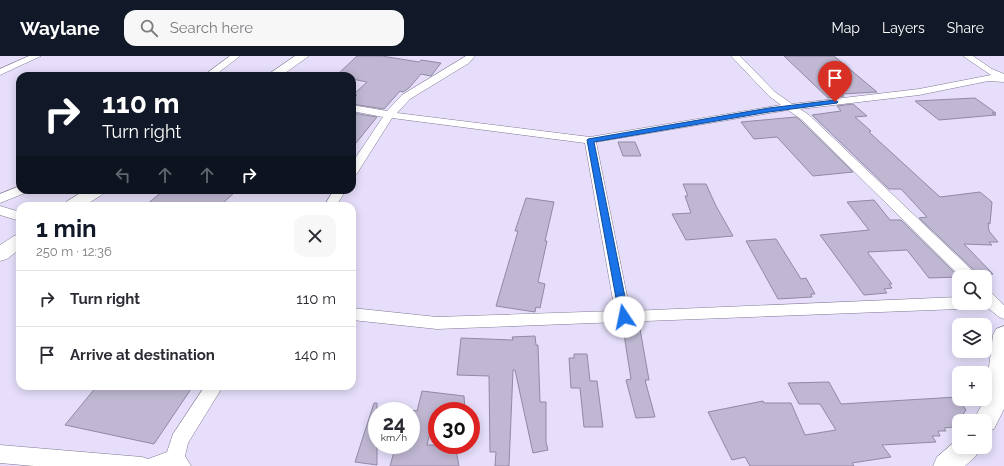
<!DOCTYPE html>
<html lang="en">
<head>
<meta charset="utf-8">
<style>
	:root { --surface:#fff; --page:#f7f7f7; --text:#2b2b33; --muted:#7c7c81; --line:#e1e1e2; --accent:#111827 }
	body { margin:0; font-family:Raleway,sans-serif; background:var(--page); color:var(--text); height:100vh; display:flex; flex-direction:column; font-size:15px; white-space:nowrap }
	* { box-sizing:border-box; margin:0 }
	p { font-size:13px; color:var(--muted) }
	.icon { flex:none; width:22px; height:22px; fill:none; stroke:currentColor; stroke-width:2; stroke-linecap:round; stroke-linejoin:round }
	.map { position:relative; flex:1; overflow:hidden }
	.sheet { position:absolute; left:16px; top:146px; width:340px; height:188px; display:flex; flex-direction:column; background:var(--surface); border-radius:12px; box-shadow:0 2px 10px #0003 }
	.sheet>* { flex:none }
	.banner { position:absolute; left:16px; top:16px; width:340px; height:122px; border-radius:12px; box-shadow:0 2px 10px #0003; background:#111827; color:#fff; overflow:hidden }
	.tools { position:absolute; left:952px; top:214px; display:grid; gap:8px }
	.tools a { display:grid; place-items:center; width:40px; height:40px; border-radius:8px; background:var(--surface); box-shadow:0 2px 10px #0003; font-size:20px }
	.speed { position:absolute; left:368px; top:346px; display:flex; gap:8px; font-size:20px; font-weight:700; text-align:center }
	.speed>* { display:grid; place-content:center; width:52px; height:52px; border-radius:50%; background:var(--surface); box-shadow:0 2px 10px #0003; line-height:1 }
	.speed small { font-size:10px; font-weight:400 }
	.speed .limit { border:6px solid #d22; background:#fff; color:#111 }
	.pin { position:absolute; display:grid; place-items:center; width:34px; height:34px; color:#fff; margin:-41px -17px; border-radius:50% 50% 50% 0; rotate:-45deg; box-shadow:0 0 4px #0007 }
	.pin .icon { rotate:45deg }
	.me { position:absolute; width:44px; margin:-22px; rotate:349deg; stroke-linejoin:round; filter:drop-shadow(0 0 3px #0008) }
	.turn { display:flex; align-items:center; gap:14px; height:84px; padding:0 20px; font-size:18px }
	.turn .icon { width:52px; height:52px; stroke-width:2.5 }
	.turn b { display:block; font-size:28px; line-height:34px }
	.lanes { display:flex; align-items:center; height:38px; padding:0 20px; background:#0003; justify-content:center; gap:20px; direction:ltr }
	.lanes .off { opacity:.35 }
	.round { display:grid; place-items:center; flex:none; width:42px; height:42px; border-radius:12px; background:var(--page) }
	.summary { display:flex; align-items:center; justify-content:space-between; height:68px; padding:0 20px }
	h1 { font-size:24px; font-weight:700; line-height:30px; color:var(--accent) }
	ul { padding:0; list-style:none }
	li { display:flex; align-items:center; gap:12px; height:56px; padding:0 20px; border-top:1px solid var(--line) }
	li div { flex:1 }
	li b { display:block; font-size:15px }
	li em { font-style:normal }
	header { display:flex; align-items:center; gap:24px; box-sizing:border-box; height:56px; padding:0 20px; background:var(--accent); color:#fff }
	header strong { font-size:19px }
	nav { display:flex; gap:22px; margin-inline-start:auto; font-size:14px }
	.search { width:280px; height:36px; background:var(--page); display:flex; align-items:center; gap:10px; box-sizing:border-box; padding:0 14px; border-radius:12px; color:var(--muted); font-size:15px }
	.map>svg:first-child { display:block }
	.building { fill:#c0b8d3; stroke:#928aa4 }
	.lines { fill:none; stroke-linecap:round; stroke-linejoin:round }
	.street-casing { stroke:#807992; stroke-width:1 }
	.secondary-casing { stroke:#807992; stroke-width:1 }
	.street { fill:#fff; fill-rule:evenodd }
	.secondary { fill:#fff; fill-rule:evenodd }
	.route { fill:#1a73e8; stroke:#114b97 }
</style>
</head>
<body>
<header>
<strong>Waylane</strong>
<div class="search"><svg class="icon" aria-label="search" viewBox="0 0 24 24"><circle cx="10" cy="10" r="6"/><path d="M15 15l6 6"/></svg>Search here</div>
<nav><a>Map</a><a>Layers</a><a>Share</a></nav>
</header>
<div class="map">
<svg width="1004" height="410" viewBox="0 0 1004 410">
	<rect width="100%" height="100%" fill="#e6defa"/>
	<g class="building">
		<path d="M357 0H382L419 6 421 4 441 7 431 20 421 18 409 32 403 36 400 35 384 53 352 48V43L357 39 354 38 367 26 352 23V20H336Z"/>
		<path d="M784 0H834L877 36 842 38 844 40 828 42Z"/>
		<path d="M975 42 996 57H992L996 59 939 64 915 45Z"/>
		<path d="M853 48 867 60 855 61 871 75 869 76 940 141 980 136 992 146 990 168 988 167 989 175 998 186H989L992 189 964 188 993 218 978 220 976 216 919 162 927 161 901 133H889L812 59 841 55 837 50Z"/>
		<path d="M352 57 377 61 352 92Z"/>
		<path d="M796 61 800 64 853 116 813 120 777 81 754 83 741 66Z"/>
		<path d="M618 86H635L641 100H623Z"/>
		<path d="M683 128H706L716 150 733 180 686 184 672 158 691 157 685 140H688Z"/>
		<path d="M164 134H237L220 150H145Z"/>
		<path d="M526 142 554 146 545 185H547L538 226 545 228 540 252 536 251 535 256 496 250 518 175H515Z"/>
		<path d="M874 144 890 164H901L959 221 929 222 907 194 868 196V197L892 228H889L892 232 884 233 887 237 864 239 820 179 869 174 847 146Z"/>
		<path d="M776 183 801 223 806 222 815 238H811L812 241 778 243 746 185Z"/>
		<path d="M623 272 640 273 649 324H645L655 361 636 362 626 324 631 323Z"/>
		<path d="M535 280 536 289H538L540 346H546V386L548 394 533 397 515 314H513L509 410H495L496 396H490L489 320 457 319 461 282 513 284 512 281Z"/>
		<path d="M574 298H587L590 325H597L603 371H584L580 332H571L569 302H574Z"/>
		<path d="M829 326 841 348 957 341 966 354 954 371 944 372 946 375H938L940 380H932L936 386 882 389 891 401 852 407 854 410H750L745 401 732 404 708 356 763 345 764 347H791L805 379 836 374 820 348H799L788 327Z"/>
		<path d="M97 330H193L154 388 65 369Z"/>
		<path d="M422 335 464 340 465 355H435L427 389H455L459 410H390L396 389H411V354L417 355Z"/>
		<path d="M374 347H377V409L355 406Z"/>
	</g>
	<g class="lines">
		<g class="street-casing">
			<g id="street">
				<path d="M29 0H41L0 19V13Z"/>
				<path d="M230 0H240L214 20H203Z"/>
				<path d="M466 0H475L469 7 410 43 397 57 590 81 781 49 769 40 731 0H740L775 36 792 48 919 33 991 19 963 0H973L992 13 1004 18V26L988 25 919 39 800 53 809 59 975 217 977 221H961L801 63 788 54 596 86 630 255 959 241V247H967L964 251 959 253 437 273 352 264V252L437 261 615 255 585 87 392 62 356 119 352 120V107L383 61 352 55V49L387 55 402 39Z"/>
				<path d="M20 130V134H27L25 137 0 147V138Z"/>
				<path d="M334 134H346L336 150H324Z"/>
				<path d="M0 150 20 156V165L0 159Z"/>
				<path d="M985 233C992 236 998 244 1004 249V263L999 261 982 247H985Z"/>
				<path d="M205 330H223L188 387 185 400 191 410H34L0 407V389L142 401 148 403 167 396 173 378Z"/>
			</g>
		</g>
		<g class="secondary-casing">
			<g id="secondary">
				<path d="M295 0H309L281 20H266Z"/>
				<path d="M85 134H105L103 138 84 150H63L66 146Z"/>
				<path d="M20 178V193L7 203 0 205V189L14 180Z"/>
				<path d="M1004 270V353L994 373 985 376V365H973L985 343 993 279 996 273Z"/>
				<path d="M959 382V391H980L976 400 965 410H933L937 401Z"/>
			</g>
		</g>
		<use href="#street" class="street"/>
		<use href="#secondary" class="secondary"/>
	</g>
	<path class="route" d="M835 44 838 46 837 47 769 56 594 86 629 261 627 264H620L587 84 588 83 769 52Z"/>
</svg>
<div class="tools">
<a><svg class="icon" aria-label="search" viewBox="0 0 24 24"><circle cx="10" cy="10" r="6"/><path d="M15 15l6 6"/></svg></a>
<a><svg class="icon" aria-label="layers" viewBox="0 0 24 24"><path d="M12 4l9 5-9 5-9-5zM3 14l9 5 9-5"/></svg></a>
<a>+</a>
<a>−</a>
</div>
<div class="speed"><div>24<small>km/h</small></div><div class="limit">30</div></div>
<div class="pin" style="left:835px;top:46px;background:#d93025"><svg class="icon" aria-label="arrive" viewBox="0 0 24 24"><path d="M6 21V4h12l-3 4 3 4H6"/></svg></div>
<svg class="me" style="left:624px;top:261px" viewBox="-20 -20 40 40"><circle r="19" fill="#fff"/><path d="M0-13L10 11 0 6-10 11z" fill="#1a73e8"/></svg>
<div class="banner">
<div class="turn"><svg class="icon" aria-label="right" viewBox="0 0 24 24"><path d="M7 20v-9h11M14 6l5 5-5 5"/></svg><div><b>110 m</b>Turn right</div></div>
<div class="lanes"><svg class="icon off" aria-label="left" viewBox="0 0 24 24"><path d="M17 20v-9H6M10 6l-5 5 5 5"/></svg><svg class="icon off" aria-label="ahead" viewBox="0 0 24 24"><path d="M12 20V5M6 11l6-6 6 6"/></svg><svg class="icon off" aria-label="ahead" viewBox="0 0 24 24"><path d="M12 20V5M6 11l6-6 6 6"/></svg><svg class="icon" aria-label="right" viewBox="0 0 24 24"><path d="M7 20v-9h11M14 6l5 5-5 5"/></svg></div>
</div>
<section class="sheet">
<div class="summary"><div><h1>1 min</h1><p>250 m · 12:36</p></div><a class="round"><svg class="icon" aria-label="close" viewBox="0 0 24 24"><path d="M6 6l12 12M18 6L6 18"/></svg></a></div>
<ul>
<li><svg class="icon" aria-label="right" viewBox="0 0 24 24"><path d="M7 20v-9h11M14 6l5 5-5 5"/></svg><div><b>Turn right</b></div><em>110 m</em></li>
<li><svg class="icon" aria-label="arrive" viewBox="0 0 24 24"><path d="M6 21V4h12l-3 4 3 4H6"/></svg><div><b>Arrive at destination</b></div><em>140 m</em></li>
</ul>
</section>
</div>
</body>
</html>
